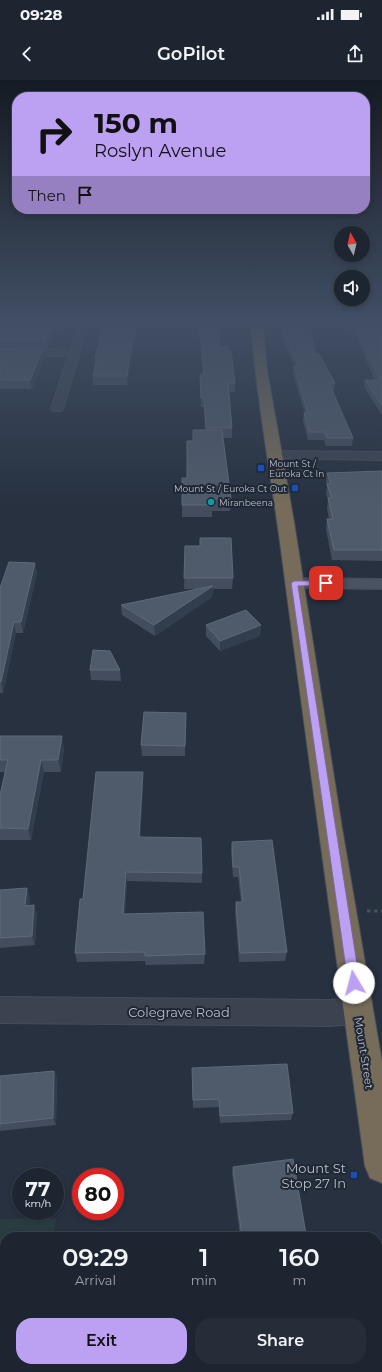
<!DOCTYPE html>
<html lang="en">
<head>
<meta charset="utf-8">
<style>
	:root { --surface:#1d2530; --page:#252d38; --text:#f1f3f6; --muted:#a0a5ab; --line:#3b424c; --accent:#bca0f2 }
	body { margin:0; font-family:Montserrat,sans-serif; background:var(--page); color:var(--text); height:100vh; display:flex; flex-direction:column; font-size:15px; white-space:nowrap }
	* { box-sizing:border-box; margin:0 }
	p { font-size:13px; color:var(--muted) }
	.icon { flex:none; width:22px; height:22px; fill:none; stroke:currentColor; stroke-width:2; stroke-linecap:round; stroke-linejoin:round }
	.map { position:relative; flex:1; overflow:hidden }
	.panel { position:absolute; left:0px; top:1152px; width:382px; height:140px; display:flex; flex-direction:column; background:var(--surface); border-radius:16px 16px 0 0; box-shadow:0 2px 6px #0003,0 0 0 1px var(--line) }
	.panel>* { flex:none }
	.guide { position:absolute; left:12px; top:12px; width:358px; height:122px; border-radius:16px; box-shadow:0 2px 6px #0003,0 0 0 1px var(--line); background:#bca0f2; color:#111; overflow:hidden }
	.needle { width:26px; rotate:352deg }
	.tools { position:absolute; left:334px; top:146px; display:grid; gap:8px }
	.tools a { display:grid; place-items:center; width:36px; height:36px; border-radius:50%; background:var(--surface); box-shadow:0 2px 6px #0003,0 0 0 1px var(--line); font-size:20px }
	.speed { position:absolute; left:12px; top:1088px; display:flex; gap:8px; font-size:20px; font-weight:700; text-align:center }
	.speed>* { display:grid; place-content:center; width:52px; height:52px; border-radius:50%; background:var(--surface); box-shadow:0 2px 6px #0003,0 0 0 1px var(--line); line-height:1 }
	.speed small { font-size:10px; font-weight:400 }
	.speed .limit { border:6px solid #d22; background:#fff; color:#111 }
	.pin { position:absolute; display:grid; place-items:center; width:34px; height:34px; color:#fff; margin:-17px; border-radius:8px; box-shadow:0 2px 6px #0006 }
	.me { position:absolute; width:44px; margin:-22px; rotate:352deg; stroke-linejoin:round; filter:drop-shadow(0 0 3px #0008) }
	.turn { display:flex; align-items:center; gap:14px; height:84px; padding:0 16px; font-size:18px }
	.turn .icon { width:52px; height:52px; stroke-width:2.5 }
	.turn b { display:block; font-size:28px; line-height:34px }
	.then { display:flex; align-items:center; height:38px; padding:0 16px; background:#0003; gap:8px; font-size:15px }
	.eta { display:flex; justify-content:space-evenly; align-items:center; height:68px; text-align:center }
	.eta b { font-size:24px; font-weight:600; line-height:28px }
	.primary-button { display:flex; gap:8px; margin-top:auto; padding:8px 16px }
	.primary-button a { flex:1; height:46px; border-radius:16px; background:var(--accent); color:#111; font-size:16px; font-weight:600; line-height:46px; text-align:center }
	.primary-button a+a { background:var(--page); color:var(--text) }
	.status { display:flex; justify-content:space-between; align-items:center; height:28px; padding:0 20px; background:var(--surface); direction:ltr }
	.status svg { height:11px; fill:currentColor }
	header { display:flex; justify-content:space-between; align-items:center; height:52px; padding:0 16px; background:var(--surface); font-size:18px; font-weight:600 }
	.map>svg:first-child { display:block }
	.green { fill:#293d41 }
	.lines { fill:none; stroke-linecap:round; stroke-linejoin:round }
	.street-casing { stroke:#454c59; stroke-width:2 }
	.secondary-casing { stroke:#454c59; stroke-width:2 }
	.highway-casing { stroke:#464e5a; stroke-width:2 }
	.path { stroke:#435659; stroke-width:3; stroke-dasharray:3.5 3.5; stroke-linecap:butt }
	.street { fill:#3c4350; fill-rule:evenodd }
	.secondary { fill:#4a5263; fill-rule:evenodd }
	.highway { fill:#766c59; fill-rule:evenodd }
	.wall { fill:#434d5e }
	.shaded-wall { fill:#323d4d }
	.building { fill:#4f5a6a; stroke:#606979 }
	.route { fill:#bca0f2; stroke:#7a689d }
	.transit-dot { fill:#1a4fb4; stroke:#202835; stroke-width:1.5 }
	.culture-dot { fill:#0f9aa8; stroke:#202835; stroke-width:1.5 }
	.labels { text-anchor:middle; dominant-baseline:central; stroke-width:4; stroke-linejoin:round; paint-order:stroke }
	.far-poi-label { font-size:9px; fill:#b8beca; stroke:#202835; text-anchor:start }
	.street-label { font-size:11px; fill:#b8beca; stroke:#202835 }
	.near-street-label { font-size:13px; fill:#b8beca; stroke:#202835 }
	.near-poi-label { font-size:13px; fill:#b8beca; stroke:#202835; text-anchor:end }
</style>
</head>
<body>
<div class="status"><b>09:28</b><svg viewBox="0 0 49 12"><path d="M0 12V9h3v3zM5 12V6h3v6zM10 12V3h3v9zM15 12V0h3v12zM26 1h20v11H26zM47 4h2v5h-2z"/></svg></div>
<header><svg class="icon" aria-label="back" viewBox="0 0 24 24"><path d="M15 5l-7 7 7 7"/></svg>GoPilot<svg class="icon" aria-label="share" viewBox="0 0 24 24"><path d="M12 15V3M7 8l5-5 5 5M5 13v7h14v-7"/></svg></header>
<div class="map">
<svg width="382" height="1292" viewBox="0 0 382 1292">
	<rect width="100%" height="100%" fill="#273140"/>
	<path class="green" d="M56 1138 54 1157H5V1287H43L42 1292H0V1139Z"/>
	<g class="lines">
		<g class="street-casing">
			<g id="street">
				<path d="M79 243H89L63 329 61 331H53L51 329 68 276H0V270H70Z"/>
				<path d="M275 371 382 372V380L271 378 269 375Z"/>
				<path d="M0 917 329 920 358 918 367 922 371 931 367 940 358 944 329 946 0 943Z"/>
			</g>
		</g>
		<g class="secondary-casing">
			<path id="secondary" d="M294 498 382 499V509L294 508 288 507 285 503 288 499Z"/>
		</g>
		<g class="highway-casing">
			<path id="highway" d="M251 243H263L267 290 294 442 342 748 382 982V1103L370 1098 365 1086C338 888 310 691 284 493 274 410 257 327 251 243Z"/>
		</g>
		<path class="path" d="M367 831H382"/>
		<use href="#street" class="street"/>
		<use href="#secondary" class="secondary"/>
		<use href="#highway" class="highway"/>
	</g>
	<g class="wall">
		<path d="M0 243H62L58 252H54L48 268 3 269 44 278 32 309H0Z"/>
		<path d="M198 243H218L220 267 228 271 235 303V312H229L232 348V358H223L231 419 230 431H212V437H182V398H187L193 361 205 350 204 327H201L200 295 203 294Z"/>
		<path d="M283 243H285H284H308L316 274 335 303 334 311H332L353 358 352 366H326L324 360H308L303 341 304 333H305L293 294 294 286H295L285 266 282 251Z"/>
		<path d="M342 243H382V335L364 307 365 300H375L355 254H346Z"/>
		<path d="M95 278 130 282 127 305H93V296L95 285Z"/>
		<path d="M382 391V481L332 480 326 449 327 439H329L327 428 328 420 326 414 327 407 326 403 327 393Z"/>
		<path d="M185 466 233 498 232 509H213L212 517 155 556 122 535 121 525 197 509H184Z"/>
		<path d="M35 483 37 493 23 553H16L3 613H0V508Z"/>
		<path d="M206 545H261L260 556 220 571 206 556Z"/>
		<path d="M90 590H120L121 601 91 600Z"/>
		<path d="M186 643 185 676H142L141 665Z"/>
		<path d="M0 656 64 668 61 692H44L31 760H0V715L5 692H0Z"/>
		<path d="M143 702 140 757 202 793V803L127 801 125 834 205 874 204 884 146 885 145 881 77 882 75 873 83 819Z"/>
		<path d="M232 762 287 872 285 881 239 882 235 832 236 822H241L238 797H233L231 772Z"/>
		<path d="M27 808 30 818 29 825H34L37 834 35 865 0 868V810Z"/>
		<path d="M54 991 57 998 56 1045 0 1051V996Z"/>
		<path d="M192 995 293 1033 291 1040 220 1043 219 1027 193 1028Z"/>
		<path d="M233 1087 306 1154 305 1157H240L232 1093Z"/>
		<path d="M216 1287H316V1292H244L216 1288Z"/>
	</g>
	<g class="shaded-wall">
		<path d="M57 243H62L58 252 57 244Z"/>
		<path d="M137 243H139L130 282 127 305V296L130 274Z"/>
		<path d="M53 244 54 252 48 268 46 260Z"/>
		<path d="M43 269 44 278 32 309 30 300Z"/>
		<path d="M35 483 37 493 23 553 21 542Z"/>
		<path d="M213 506 212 517 155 556 154 545Z"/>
		<path d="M14 542 16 553 3 613 1 602Z"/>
		<path d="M261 545 260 556 220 571V561Z"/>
		<path d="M62 656 64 668 61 692 58 680Z"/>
		<path d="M41 680 44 692 31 760 28 749Z"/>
		<path d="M143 692V702L140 767 139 757Z"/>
		<path d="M126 792 127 801 124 843 123 834Z"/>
		<path d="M27 808 30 818 28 835 25 826Z"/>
		<path d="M34 825 37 834 35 865 32 856Z"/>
		<path d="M54 991 57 998 56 1045 53 1038Z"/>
	</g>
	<g class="building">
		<path d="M0 243H57V244H53L46 260H0Z"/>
		<path d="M104 243H137L130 274 127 296H93L97 278H95Z"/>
		<path d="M199 243H218L220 267H228V271H231L235 303H228L232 348H206L204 318H201L200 295 204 294Z"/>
		<path d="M283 243H308L316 274H319L335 303H329L353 358H327L325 352H309L304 333H308L294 286H299L286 259Z"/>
		<path d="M345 243H382V325L365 300H380L356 247H347Z"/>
		<path d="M0 269H43L30 300H0Z"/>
		<path d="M193 350H222L231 419H212V425H182V398H187V361H193Z"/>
		<path d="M382 391V470H334L327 439H333L328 418H332L327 404H331L327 393Z"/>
		<path d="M200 458H231L233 498H184L185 466H200Z"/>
		<path d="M9 482 35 483 21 542H14L1 602H0V508Z"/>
		<path d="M212 506H213L154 545 121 525Z"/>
		<path d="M246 530 261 545 220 561 206 545Z"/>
		<path d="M93 570 110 571 120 590H90Z"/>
		<path d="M144 632 186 633 185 666 141 665Z"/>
		<path d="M0 656H62L58 680H41L28 749 0 748V715L8 680H0Z"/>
		<path d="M96 692H143L139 757 201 758 202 793 126 792 123 834 203 832 205 874 145 876V872L75 873 80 819H83Z"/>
		<path d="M272 760 287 872 240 873 236 822H243L239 787H233L232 762Z"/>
		<path d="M27 808 25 826 34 825 32 856 0 858V810Z"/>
		<path d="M287 984 293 1033 220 1036 219 1019 193 1020 192 988Z"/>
		<path d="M54 991 53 1038 0 1044V996Z"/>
		<path d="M293 1079 306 1154 284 1157H242L233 1087Z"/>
		<path d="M222 1287H316V1292H257Z"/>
	</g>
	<linearGradient id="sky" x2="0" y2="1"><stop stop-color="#151b23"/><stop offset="0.57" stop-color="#414e64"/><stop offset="1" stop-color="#414e64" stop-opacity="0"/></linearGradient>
	<rect width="382" height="424" fill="url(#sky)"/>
	<path class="route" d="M294 501H326L330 503 326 505 298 506 360 903 358 907 354 908 350 907 348 903 291 503Z"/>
	<g class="transit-dot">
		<rect x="257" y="384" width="8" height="8" rx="2"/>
		<rect x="291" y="404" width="8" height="8" rx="2"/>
		<rect x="350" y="1091" width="8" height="8" rx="2"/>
	</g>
	<circle class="culture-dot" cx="211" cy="422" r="4"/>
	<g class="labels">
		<g class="far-poi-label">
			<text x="269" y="383">Mount St /<tspan x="269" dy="10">Euroka Ct In</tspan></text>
			<text x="287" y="408" text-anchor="end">Mount St / Euroka Ct Out</text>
			<text x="219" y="422">Miranbeena</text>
		</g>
		<g class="street-label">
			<text transform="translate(364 973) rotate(81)">Mount Street</text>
		</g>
		<g class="near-street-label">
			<text x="179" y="932">Colegrave Road</text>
		</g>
		<g class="near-poi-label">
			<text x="346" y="1088">Mount St<tspan x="346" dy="15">Stop 27 In</tspan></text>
		</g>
	</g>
</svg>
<div class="tools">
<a><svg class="needle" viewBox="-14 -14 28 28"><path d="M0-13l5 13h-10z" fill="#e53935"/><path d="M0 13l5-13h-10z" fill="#a0a5ab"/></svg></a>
<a><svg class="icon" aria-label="sound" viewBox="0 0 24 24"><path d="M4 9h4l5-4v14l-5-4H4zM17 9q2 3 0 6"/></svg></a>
</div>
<div class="speed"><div>77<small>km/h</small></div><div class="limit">80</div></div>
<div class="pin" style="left:326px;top:503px;background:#d93025"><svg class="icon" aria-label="arrive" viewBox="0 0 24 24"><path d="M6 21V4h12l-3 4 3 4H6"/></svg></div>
<svg class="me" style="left:354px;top:903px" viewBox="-20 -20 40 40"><circle r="19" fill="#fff"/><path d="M0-13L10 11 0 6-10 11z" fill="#bca0f2"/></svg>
<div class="guide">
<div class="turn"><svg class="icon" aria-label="right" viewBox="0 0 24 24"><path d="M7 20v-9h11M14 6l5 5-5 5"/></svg><div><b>150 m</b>Roslyn Avenue</div></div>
<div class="then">Then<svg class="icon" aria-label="arrive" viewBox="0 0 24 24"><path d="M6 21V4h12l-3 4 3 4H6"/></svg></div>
</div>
<section class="panel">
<div class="eta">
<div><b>09:29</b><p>Arrival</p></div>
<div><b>1</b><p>min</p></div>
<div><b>160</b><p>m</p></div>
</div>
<div class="primary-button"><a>Exit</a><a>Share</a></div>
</section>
</div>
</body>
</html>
